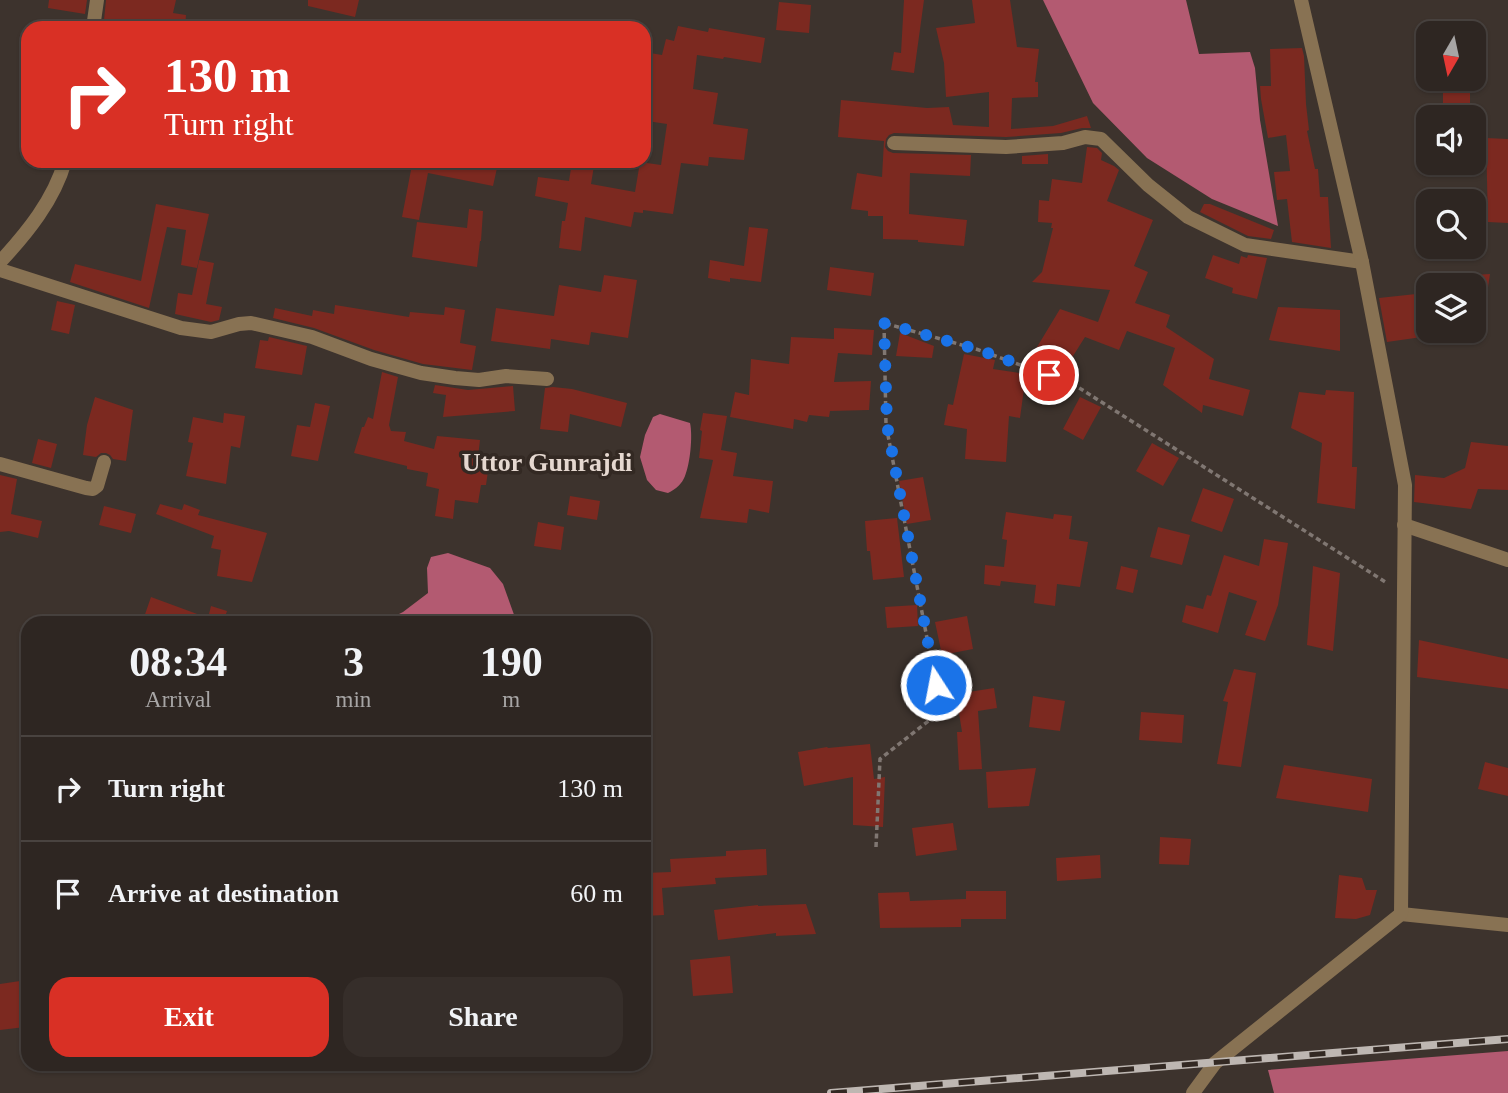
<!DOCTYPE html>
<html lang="en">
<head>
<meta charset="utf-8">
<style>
	:root { --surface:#2e2622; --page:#362e2a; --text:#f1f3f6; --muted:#a7a5a5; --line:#494340; --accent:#d93025 }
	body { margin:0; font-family:"Times New Roman",serif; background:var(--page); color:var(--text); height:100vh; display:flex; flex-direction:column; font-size:26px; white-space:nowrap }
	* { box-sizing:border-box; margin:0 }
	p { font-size:23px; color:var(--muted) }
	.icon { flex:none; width:38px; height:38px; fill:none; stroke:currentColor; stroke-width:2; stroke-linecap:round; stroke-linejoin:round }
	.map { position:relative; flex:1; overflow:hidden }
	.panel { position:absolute; left:21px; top:616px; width:630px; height:455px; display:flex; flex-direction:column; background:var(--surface); border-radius:21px; box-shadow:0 2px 5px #0004,0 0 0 2px var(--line) }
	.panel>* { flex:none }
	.hud { position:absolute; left:21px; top:21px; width:630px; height:147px; border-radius:21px; box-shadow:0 2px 5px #0004,0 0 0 2px var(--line); background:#d93025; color:#fff; overflow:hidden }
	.needle { width:46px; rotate:189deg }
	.controls { position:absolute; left:1416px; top:21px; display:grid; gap:14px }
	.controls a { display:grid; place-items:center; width:70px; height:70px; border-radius:14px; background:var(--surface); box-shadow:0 2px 5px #0004,0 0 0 2px var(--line); font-size:35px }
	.pin { position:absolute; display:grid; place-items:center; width:60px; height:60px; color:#fff; margin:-30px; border:4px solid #fff; border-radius:50%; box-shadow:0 2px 7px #0007 }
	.me { position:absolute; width:77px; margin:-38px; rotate:349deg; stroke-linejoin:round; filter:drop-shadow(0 0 5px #0008) }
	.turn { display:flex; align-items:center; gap:24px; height:147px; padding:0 28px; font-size:32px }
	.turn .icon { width:91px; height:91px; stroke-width:2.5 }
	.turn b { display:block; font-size:49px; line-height:60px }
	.eta { display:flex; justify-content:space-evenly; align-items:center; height:119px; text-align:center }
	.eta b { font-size:42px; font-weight:800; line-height:49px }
	.cta { display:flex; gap:14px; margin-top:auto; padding:14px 28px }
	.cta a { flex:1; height:80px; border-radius:21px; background:var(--accent); color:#fff; font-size:28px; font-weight:800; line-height:80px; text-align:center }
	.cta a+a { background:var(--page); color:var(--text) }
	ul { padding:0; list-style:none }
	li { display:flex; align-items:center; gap:21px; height:105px; padding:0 28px; border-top:2px solid var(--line) }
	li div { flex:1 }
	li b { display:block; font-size:26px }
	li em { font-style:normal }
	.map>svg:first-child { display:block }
	.water { fill:#b35a71 }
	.building { fill:#7c2920 }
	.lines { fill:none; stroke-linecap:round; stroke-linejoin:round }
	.path { stroke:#807772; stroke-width:3.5; stroke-dasharray:5 3.5; stroke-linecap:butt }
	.street { stroke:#887253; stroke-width:14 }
	.rail-casing { stroke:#beb7b2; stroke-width:8 }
	.rail { stroke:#332923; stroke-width:5; stroke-dasharray:16; stroke-linecap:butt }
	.route { stroke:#1a73e8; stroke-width:12; stroke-dasharray:0 21.6 }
	.labels { text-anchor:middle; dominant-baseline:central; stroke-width:7; stroke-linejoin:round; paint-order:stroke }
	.quarter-label { font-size:26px; font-weight:bold; fill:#e5d8d0; stroke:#332923 }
</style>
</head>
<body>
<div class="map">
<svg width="1508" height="1093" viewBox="0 0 1508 1093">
	<rect width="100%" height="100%" fill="#3d332d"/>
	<g class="water">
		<path d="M1043 0H1186L1199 54 1250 52 1255 68 1260 120 1278 226 1212 199 1147 158 1093 103Z"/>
		<path d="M660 414 690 423C693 436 690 464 685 476 682 484 676 489 668 493L656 490 647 480 640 457 645 435 653 417Z"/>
		<path d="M448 553 490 568 503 584 517 623H381L403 612 428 593 427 568 431 557Z"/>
		<path d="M1508 1051V1093H1274L1268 1070Z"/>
	</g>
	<g class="building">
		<path d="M49 0H87L85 14 48 8Z"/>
		<path d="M106 0H176L173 13 186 15 185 28H154L104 20Z"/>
		<path d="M308 0H359L355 17 308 6Z"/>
		<path d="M904 0H924L914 73 891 70 894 52 901 53Z"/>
		<path d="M972 0H1010L1017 47 1039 49 1035 82H1038V97L1012 98 1011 129 1053 126 1087 116 1091 128H1082L1061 133 1006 137 894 133 889 135 886 139 885 147 888 151 893 153 971 155 970 176 910 173 909 214 967 220 964 246 918 242V240L883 239V216H868V211L851 209 857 173 882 177 884 141 838 137 841 100 927 108 949 107 953 125 989 127V92L946 97 944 63 936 28 975 23Z"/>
		<path d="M779 2 811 5 809 33 776 30Z"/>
		<path d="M678 26 708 32 709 28 765 38 761 63 724 57 723 59 697 55 693 89 718 93 713 124 748 129 744 160 709 157 708 166 681 163 673 214 643 210V213L634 212 631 227 585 217 581 251 559 248 562 221H565L568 203 535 196 538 177 569 181 572 162 594 166 591 184 635 192 640 162 661 165 667 124 647 121V119L644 118V52L662 55 666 39 674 41Z"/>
		<path d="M1302 48 1304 56 1306 104 1309 130 1307 131 1315 169H1318L1320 197H1328L1331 248 1292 242 1287 199 1277 200 1274 172 1290 171 1286 135 1268 138 1261 99 1260 86H1271L1270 49Z"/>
		<path d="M1443 79H1470V115L1443 114Z"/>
		<path d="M1486 138 1508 139V223L1488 222Z"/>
		<path d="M1087 147 1097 148 1102 153 1101 160 1114 166 1119 170 1107 201 1153 220 1134 266 1148 272 1135 303 1170 315 1166 327 1214 359 1209 379 1250 390 1243 416 1203 405 1202 413 1163 385 1175 348 1127 331 1119 350 1085 337 1061 375 1031 357 1060 309 1098 322 1110 290 1032 282 1042 272 1053 228H1051L1052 223 1038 222 1039 200 1049 201 1052 179 1082 183Z"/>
		<path d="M1048 154V164H1022V156Z"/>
		<path d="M404 161H466L497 168 493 186 428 173 419 220 402 217 411 170 404 169Z"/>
		<path d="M156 204 209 214 197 268 181 265 186 230 167 227 149 308 70 282 75 264 141 281Z"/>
		<path d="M1204 204H1210L1274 230 1271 239 1248 236 1200 212Z"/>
		<path d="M469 209 483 211 481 241H480L477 267 412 257 417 222 467 228Z"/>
		<path d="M749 227 768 229 761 282 730 278V282L708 278 710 260 744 266Z"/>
		<path d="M1213 255 1239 264 1241 256 1247 258 1248 255 1267 258 1257 299 1232 293 1233 288 1205 278Z"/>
		<path d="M199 260 214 263 206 304 222 307 219 320 211 322 175 314 178 293 192 295Z"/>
		<path d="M830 267 874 273 871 296 827 290Z"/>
		<path d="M1490 274 1482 327 1474 326V275Z"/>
		<path d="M604 275 637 280 628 338 591 332 589 345 551 339 550 349 491 341 496 308 554 316 559 285 601 292Z"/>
		<path d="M1416 294 1429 336 1387 342 1379 298Z"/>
		<path d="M57 301 75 305 69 334 51 330Z"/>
		<path d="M335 305 409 317 410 312 444 315 445 307 465 310 460 343 476 346 472 370 423 364 374 350 314 328 273 318 275 308 312 316 313 310 334 314Z"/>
		<path d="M1278 307 1340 310V351L1269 340Z"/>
		<path d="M834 328 874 330 872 355 838 353 834 382 871 381 869 410 830 411 829 417 809 415 807 422 794 419 793 429 730 417 735 392 749 395 751 359 789 364 791 337 834 339Z"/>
		<path d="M900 333 934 346 932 358 896 356Z"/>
		<path d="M269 337 307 346 302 375 255 368 260 340 268 341Z"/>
		<path d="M964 354 995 360 993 369 1026 374 1020 418 1009 416 1006 462 965 459 967 429 944 425 948 404 953 405Z"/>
		<path d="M382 372 398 377 389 425 391 431 406 432 404 441 434 449 437 436 480 440 478 457 487 458 485 470 488 471 486 485H481L478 503 455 500 453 519 435 516 439 489 426 486 428 473 407 469V466L354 453 362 427H364L368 417 373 419Z"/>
		<path d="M435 385 468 390 513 386 515 411 443 417 446 395 433 393Z"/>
		<path d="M553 387 572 389 627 403 621 427 570 414 568 432 540 429 545 388Z"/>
		<path d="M1326 390 1354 392 1352 467H1357L1355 509 1317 503 1322 443 1291 428 1299 392 1325 395Z"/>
		<path d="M95 397 133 410 126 461 113 459 110 455 106 453H101L96 457 83 455 87 425Z"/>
		<path d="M1080 397 1101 407 1083 440 1063 429Z"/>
		<path d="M315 403 330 406 318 461 291 456 297 425 310 427Z"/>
		<path d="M224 413 245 416 240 448 231 446 226 484 186 476 193 443 188 442 193 417 223 423Z"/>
		<path d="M703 413 727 416 721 450 737 453 733 476 773 481 769 513 749 509 747 523 700 518 713 460 699 458 702 431 700 430Z"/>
		<path d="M38 439 57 444 51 468 32 463Z"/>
		<path d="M1471 442 1508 446V490L1478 489 1471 509 1414 502 1415 475 1444 478 1465 468Z"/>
		<path d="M1152 443 1179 458 1163 486 1136 471Z"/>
		<path d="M0 475 17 479 11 514 42 521 38 538 9 531 0 532Z"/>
		<path d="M923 477 931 520 907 524 899 481Z"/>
		<path d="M1203 488 1234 499 1222 532 1191 521Z"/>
		<path d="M570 496 600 501 597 520 567 515Z"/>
		<path d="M160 504 182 510 184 504 200 510 198 515 267 533 252 582 217 576 221 550 211 548 214 536 156 514Z"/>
		<path d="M104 506 136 514 131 533 99 525Z"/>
		<path d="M1006 512 1053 519 1054 514 1072 516 1069 539 1088 542 1080 587 1057 584 1055 606 1034 603 1036 585 1001 581 1000 586 984 584 985 565 1004 567 1007 540 1002 539Z"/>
		<path d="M897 518 904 577 873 580 870 551H867L865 521Z"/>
		<path d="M538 522 564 527 561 550 534 546Z"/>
		<path d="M1158 527 1190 535 1182 565 1150 557Z"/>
		<path d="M1264 539 1288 543 1278 605 1265 641 1245 635 1257 601 1229 592 1218 633 1182 622 1186 605 1203 609 1207 595 1211 596 1224 555 1259 566Z"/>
		<path d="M1121 566 1138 570 1133 593 1116 589Z"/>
		<path d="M1313 566 1340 573 1333 651 1307 645Z"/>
		<path d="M151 597 208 618 211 606 227 611 223 623H142Z"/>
		<path d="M917 605 918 626 887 628 885 607Z"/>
		<path d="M967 616 973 649 942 655 935 622Z"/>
		<path d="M1419 640 1508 659V689L1417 677Z"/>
		<path d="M1234 669 1256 673 1241 767 1217 764 1228 702 1223 701Z"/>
		<path d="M994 688 997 708 978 711 982 769 959 770 957 732H962L956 694Z"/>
		<path d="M1033 696 1065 701 1060 731 1029 727Z"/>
		<path d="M1141 712 1184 715 1182 743 1139 740Z"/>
		<path d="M870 744 874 779 885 777 883 827 853 825V777L804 786 798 752 827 747 828 748Z"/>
		<path d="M1485 762 1508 768V796L1478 789Z"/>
		<path d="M1284 765 1372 779 1368 812 1276 798Z"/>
		<path d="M1036 768 1029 806 988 808 986 772Z"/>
		<path d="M953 823 957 850 916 856 912 828Z"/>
		<path d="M1160 837 1191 839 1189 865 1159 864Z"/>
		<path d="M766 849 767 875 715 878 716 884 662 888 664 915 644 916V873L671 872 670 859 726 856V851Z"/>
		<path d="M1100 855 1101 878 1057 881 1056 858Z"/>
		<path d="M1339 875 1362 878 1366 890H1377L1370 915 1356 919 1335 918Z"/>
		<path d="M966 891H1006V919H961V927L880 928 878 893 909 892 910 901 966 899Z"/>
		<path d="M806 904 816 934 776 936V933L718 940 714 910 758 905V906Z"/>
		<path d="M730 956 733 993 693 996 690 960Z"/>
		<path d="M20 981 25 1027 0 1030V984Z"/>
	</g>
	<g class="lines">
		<path class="path" d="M876 847 880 759 941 711 886 425 884 323 976 349 1073 384 1387 583"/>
		<g class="street">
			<path d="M93 28 97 0"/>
			<path d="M894 143 1006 147 1063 143 1085 137 1101 139 1148 185 1188 217 1245 245 1362 262"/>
			<path d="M0 262C27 233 54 200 65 161"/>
			<path d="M0 270 181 328 211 332 239 324 251 323 312 337 371 359 421 373 455 378 479 380 506 376 547 379"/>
			<path d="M0 464 86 488 93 489 97 486 104 462"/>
			<path d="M1404 525 1508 560"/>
			<path d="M1401 914 1508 925"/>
			<path d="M1193 1093 1215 1063 1401 914 1405 485 1362 262 1301 0"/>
		</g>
		<g class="rail-casing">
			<path id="rail" d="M831 1093 1508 1039"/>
		</g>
		<use href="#rail" class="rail"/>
	</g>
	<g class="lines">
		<path class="route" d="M936 685 887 425 884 323 976 349 1049 375"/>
	</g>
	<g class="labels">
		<g class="quarter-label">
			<text x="547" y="462">Uttor Gunrajdi</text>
		</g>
	</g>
</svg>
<div class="controls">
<a><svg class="needle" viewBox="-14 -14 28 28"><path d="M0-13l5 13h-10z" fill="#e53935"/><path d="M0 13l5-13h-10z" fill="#a7a5a5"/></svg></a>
<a><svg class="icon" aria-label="sound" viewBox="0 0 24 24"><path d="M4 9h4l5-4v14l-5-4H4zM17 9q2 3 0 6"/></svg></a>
<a><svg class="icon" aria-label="search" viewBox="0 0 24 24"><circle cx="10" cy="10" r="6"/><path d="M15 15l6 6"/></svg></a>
<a><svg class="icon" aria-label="layers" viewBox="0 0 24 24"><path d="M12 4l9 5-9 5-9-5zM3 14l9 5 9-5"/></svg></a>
</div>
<div class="pin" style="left:1049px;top:375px;background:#d93025"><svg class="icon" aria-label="arrive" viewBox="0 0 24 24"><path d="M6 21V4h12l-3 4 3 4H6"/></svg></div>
<svg class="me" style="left:936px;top:685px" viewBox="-20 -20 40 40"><circle r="17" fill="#1a73e8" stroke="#fff" stroke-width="3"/><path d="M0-11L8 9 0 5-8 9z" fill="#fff"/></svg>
<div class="hud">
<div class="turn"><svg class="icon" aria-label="right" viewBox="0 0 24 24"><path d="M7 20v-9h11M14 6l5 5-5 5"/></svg><div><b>130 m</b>Turn right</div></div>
</div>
<section class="panel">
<div class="eta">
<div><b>08:34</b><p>Arrival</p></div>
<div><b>3</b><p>min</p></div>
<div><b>190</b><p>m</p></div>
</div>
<ul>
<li><svg class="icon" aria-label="right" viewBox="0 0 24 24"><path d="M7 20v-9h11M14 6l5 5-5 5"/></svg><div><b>Turn right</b></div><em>130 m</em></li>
<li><svg class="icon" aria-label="arrive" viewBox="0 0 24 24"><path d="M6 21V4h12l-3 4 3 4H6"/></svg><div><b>Arrive at destination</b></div><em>60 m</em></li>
</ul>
<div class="cta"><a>Exit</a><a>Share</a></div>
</section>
</div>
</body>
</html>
